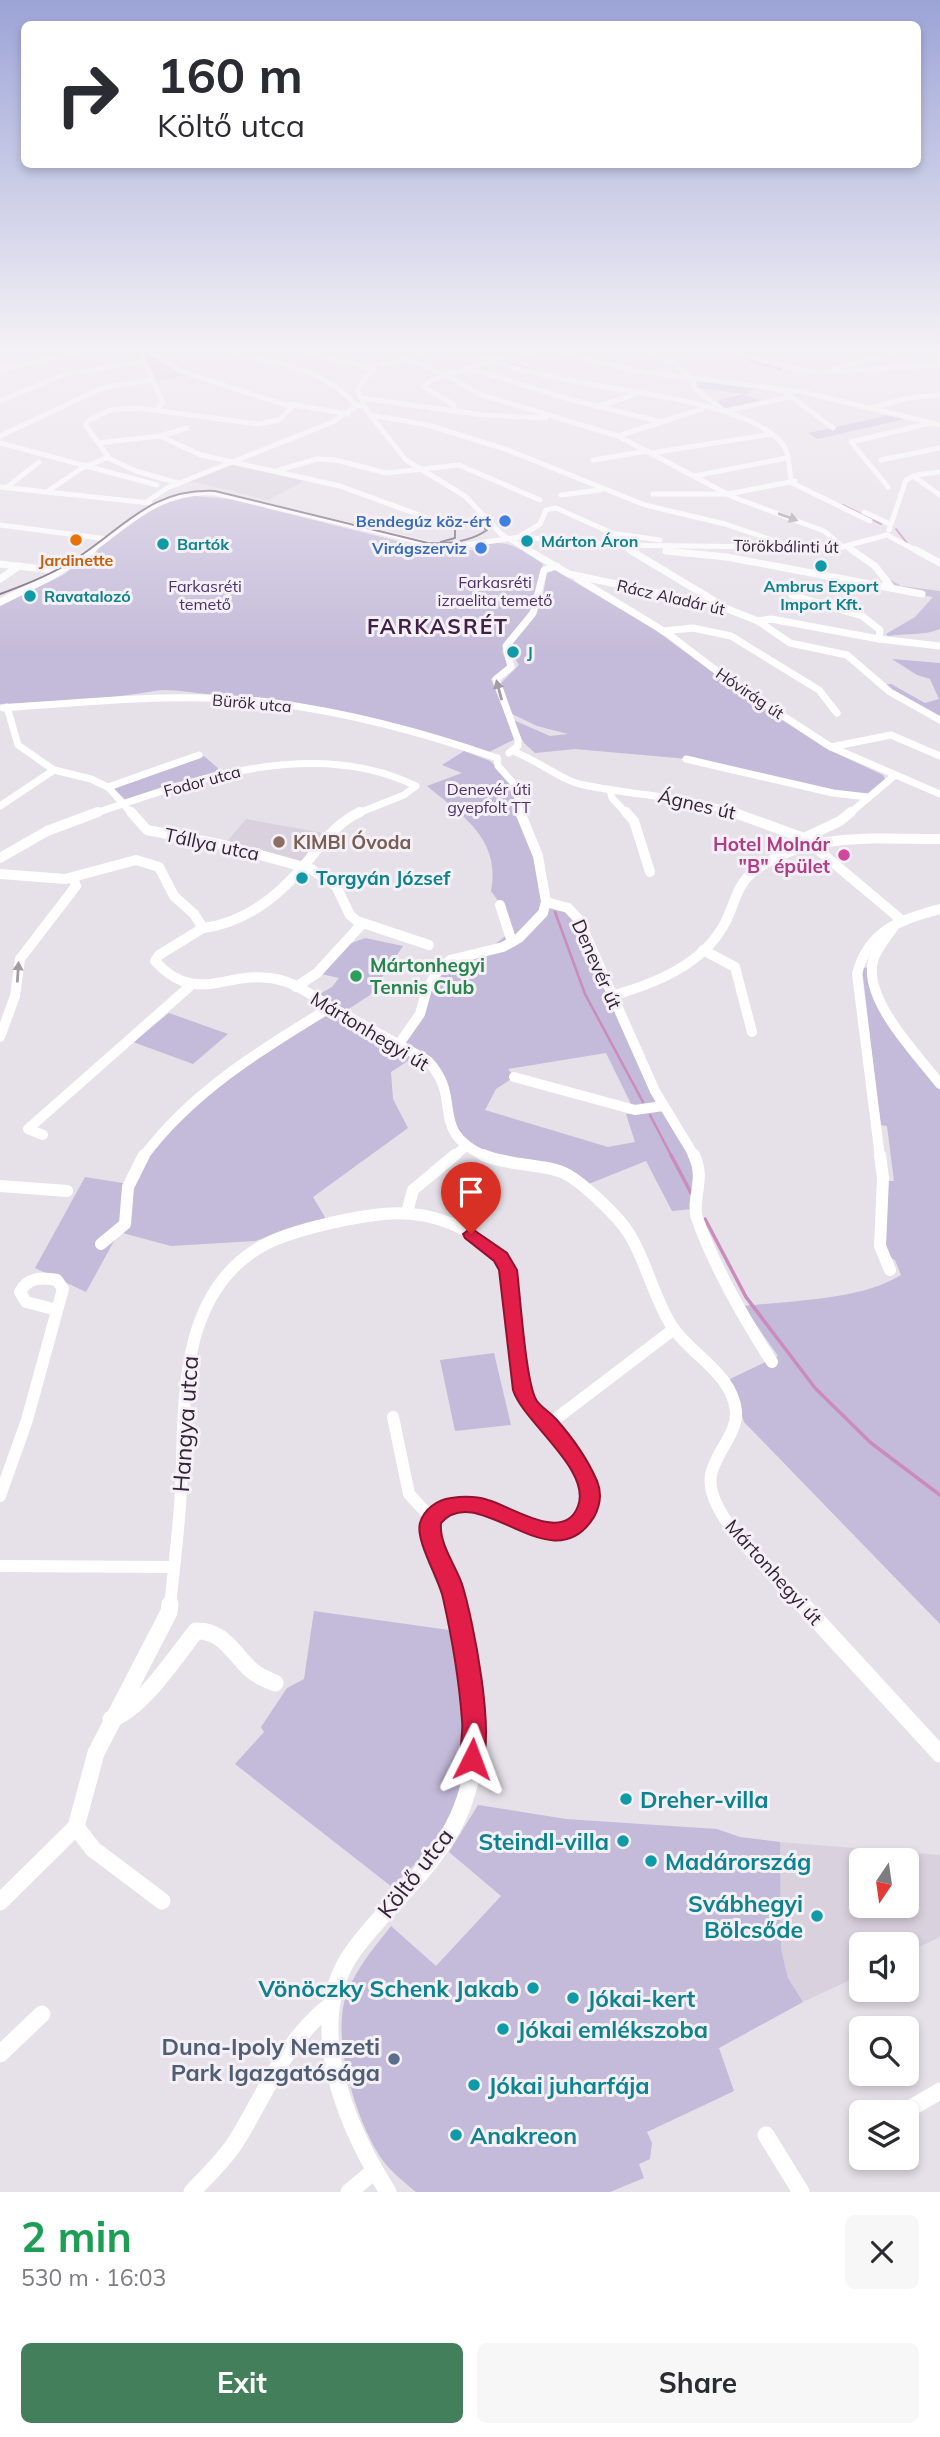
<!DOCTYPE html>
<html lang="en">
<head>
<meta charset="utf-8">
<style>
	:root { --surface:#fff; --page:#f7f7f7; --text:#2b2b33; --muted:#7c7c81; --accent:#437f5a }
	body { margin:0; font-family:Mulish,sans-serif; background:var(--page); color:var(--text); height:100vh; display:flex; flex-direction:column; font-size:26px; white-space:nowrap }
	* { box-sizing:border-box; margin:0 }
	p { font-size:23px; color:var(--muted) }
	.icon { flex:none; width:38px; height:38px; fill:none; stroke:currentColor; stroke-width:2; stroke-linecap:round; stroke-linejoin:round }
	.map { position:relative; height:2192px; overflow:hidden }
	.side { display:flex; flex-direction:column; background:var(--surface); flex:1 }
	.side>* { flex:none }
	.top-card { position:absolute; left:21px; top:21px; width:900px; height:147px; border-radius:10px; box-shadow:0 4px 10px #0003; background:#fff; color:var(--text); overflow:hidden }
	.needle { width:46px; rotate:193deg }
	.controls { position:absolute; left:849px; top:1848px; display:grid; gap:14px }
	.controls a { display:grid; place-items:center; width:70px; height:70px; border-radius:10px; background:var(--surface); box-shadow:0 4px 10px #0003; font-size:35px }
	.pin { position:absolute; display:grid; place-items:center; width:60px; height:60px; color:#fff; margin:-72px -30px; border-radius:50% 50% 50% 0; rotate:-45deg; box-shadow:0 0 7px #0007 }
	.pin .icon { rotate:45deg }
	.me { position:absolute; width:77px; margin:-38px; rotate:3deg; stroke-linejoin:round; filter:drop-shadow(0 0 5px #0008) }
	.turn { display:flex; align-items:center; gap:24px; height:147px; padding:0 21px; font-size:32px }
	.turn .icon { width:91px; height:91px; stroke-width:2.5 }
	.turn b { display:block; font-size:49px; line-height:60px }
	.round { display:grid; place-items:center; flex:none; width:74px; height:74px; border-radius:10px; background:var(--page) }
	.headline { display:flex; align-items:center; justify-content:space-between; height:119px; padding:0 21px }
	h1 { font-size:42px; font-weight:700; line-height:52px; color:#1e9e55 }
	.primary-button { display:flex; gap:14px; margin-top:auto; padding:14px 21px }
	.primary-button a { flex:1; height:80px; border-radius:10px; background:var(--accent); color:#fff; font-size:28px; font-weight:700; line-height:80px; text-align:center }
	.primary-button a+a { background:var(--page); color:var(--text) }
	.map>svg:first-child { display:block }
	.built { fill:#d9d1dd; fill-rule:evenodd }
	.green { fill:#c4bad9 }
	.lines { fill:none; stroke-linecap:round; stroke-linejoin:round }
	.stream-far2 { stroke:#cb8cbd; stroke-width:2 }
	.stream-far1 { stroke:#cb8cbd; stroke-width:2.5 }
	.stream { stroke:#cb8cbd; stroke-width:3.5 }
	.minor-far4 { stroke:#fff; stroke-width:5 }
	.minor-far3 { stroke:#fff; stroke-width:7 }
	.minor-far2 { stroke:#fff; stroke-width:10 }
	.minor-far1 { stroke:#fff; stroke-width:12 }
	.minor { stroke:#fff; stroke-width:17 }
	.tram { stroke:#6f5c74; stroke-width:2 }
	.oneway { fill:#a49ca5 }
	.route { fill:#e11d48; stroke:#92132f; stroke-width:2 }
	.shop-dot { fill:#3f7fe0; stroke:#f4f0f6; stroke-width:2.5 }
	.food-dot { fill:#e8710a; stroke:#f4f0f6; stroke-width:2.5 }
	.culture-dot { fill:#0f9aa8; stroke:#f4f0f6; stroke-width:2.5 }
	.education-dot { fill:#8d6e63; stroke:#f4f0f6; stroke-width:2.5 }
	.hotel-dot { fill:#d1479c; stroke:#f4f0f6; stroke-width:2.5 }
	.leisure-dot { fill:#2e9e5b; stroke:#f4f0f6; stroke-width:2.5 }
	.service-dot { fill:#5c6f8a; stroke:#f4f0f6; stroke-width:2.5 }
	.labels { text-anchor:middle; dominant-baseline:central; stroke-width:6; stroke-linejoin:round; paint-order:stroke }
	.far-shop-label { font-size:16px; font-weight:bold; fill:#366cbe; stroke:#f4f0f6; text-anchor:end }
	.far-culture-label { font-size:16px; font-weight:bold; fill:#0d838f; stroke:#f4f0f6; text-anchor:start }
	.far-street-label { font-size:16px; fill:#342238; stroke:#f4f0f6 }
	.far-food-label { font-size:16px; font-weight:bold; fill:#c56008; stroke:#f4f0f6 }
	.far-park-label { font-size:16px; fill:#4b306c; stroke:#f4f0f6 }
	.street-label { font-size:19px; fill:#342238; stroke:#f4f0f6 }
	.education-label { font-size:19px; font-weight:bold; fill:#785e54; stroke:#f4f0f6; text-anchor:start }
	.hotel-label { font-size:19px; font-weight:bold; fill:#b23c85; stroke:#f4f0f6; text-anchor:end }
	.culture-label { font-size:19px; font-weight:bold; fill:#0d838f; stroke:#f4f0f6; text-anchor:start }
	.leisure-label { font-size:19px; font-weight:bold; fill:#27864d; stroke:#f4f0f6; text-anchor:start }
	.far-district-label { font-size:21px; font-weight:bold; letter-spacing:2px; fill:#412048; stroke:#f4f0f6 }
	.near-street-label { font-size:23px; fill:#342238; stroke:#f4f0f6 }
	.near-culture-label { font-size:23px; font-weight:bold; fill:#0d838f; stroke:#f4f0f6; text-anchor:start }
	.near-service-label { font-size:23px; font-weight:bold; fill:#4e5e75; stroke:#f4f0f6; text-anchor:end }
</style>
</head>
<body>
<div class="map">
<svg width="940" height="2192" viewBox="0 0 940 2192">
	<rect width="100%" height="100%" fill="#e6e0e9"/>
	<g class="built">
		<path d="M230 465 306 480 268 500 190 481Z"/>
		<path d="M246 819 329 834 304 866 224 845Z"/>
		<path d="M780 1842 940 1855V1937L907 1953 906 1944H861V1975L803 2002 788 1978 781 1949ZM861 1860H906V1906H861Z"/>
	</g>
	<g class="green">
		<path d="M142 351H147L173 369 189 375 155 381Z"/>
		<path d="M698 380 756 387 745 395 764 402 726 411 714 406 713 402 744 394 699 388 695 385Z"/>
		<path d="M890 415 905 419 826 437 817 439 808 433Z"/>
		<path d="M183 495 230 499 449 554 491 547 488 544C510 539 526 553 543 564L536 603 502 651 508 666 491 679 515 739 489 752C397 721 304 700 207 694 191 693 169 688 154 691 105 700 51 701 0 704V606L63 575 144 513Z"/>
		<path d="M553 569 654 629 735 689 825 748 883 775 886 781 867 797 688 759 575 749 535 753 524 743 511 719 550 736 568 734 537 726 508 712 499 685 519 665 509 648 534 618 542 602 547 571Z"/>
		<path d="M889 579 901 586 940 591V629C922 636 907 633 888 636L886 634 915 617 933 597 894 590Z"/>
		<path d="M892 659 940 663V720L881 685 891 684 925 703 939 699 930 679 917 675Z"/>
		<path d="M464 751 490 761 516 786 518 813 535 846 546 902 573 912 656 1103 632 1106 606 1053 508 1069 514 1077 496 1089 485 1110 608 1147 635 1142 626 1114 662 1110 684 1147 695 1174 692 1209 672 1211 646 1161 586 1185 564 1169 499 1162 455 1136 440 1074 417 1055 391 1072 393 1099 408 1128 313 1197 326 1219 255 1241 171 1246 119 1232 86 1292 35 1268 85 1177 129 1184 150 1145 201 1094 331 1007 399 1044 439 969 483 954 509 933 501 905 491 891C501 839 463 816 427 786L462 773 442 765Z"/>
		<path d="M204 756 220 770 132 799 126 800 114 789Z"/>
		<path d="M365 938 403 946 370 995 344 1012 316 996 332 987 339 978 317 973 344 946Z"/>
		<path d="M862 967 867 968 869 981 940 1089V1624L744 1422 730 1379 778 1356 743 1306C789 1301 862 1300 901 1275L895 1260C891 1258 889 1258 887 1254 883 1247 887 1194 886 1181H894L887 1126 880 1125Z"/>
		<path d="M169 1013 228 1034 193 1064 133 1042Z"/>
		<path d="M494 1353 511 1425 455 1431 440 1360Z"/>
		<path d="M314 1611 456 1631C464 1692 477 1759 450 1817 438 1844 413 1866 392 1887L235 1764 264 1732 261 1727 287 1688 304 1679Z"/>
		<path d="M478 1805 566 1819 717 1829 740 1837 780 1842 781 1949 788 1978 803 2002 719 2048 734 2091 647 2132 652 2143 650 2159 639 2164 644 2178 610 2192H416C404 2182 390 2171 381 2158 356 2120 330 2038 347 1993 357 1967 374 1948 391 1926L436 1966 501 1896 449 1852Z"/>
	</g>
	<g class="lines">
		<g class="stream-far2">
			<path d="M720 351 736 356"/>
			<path d="M748 360 765 365"/>
			<path d="M510 364 527 368"/>
			<path d="M767 365 781 370"/>
			<path d="M843 505 881 524"/>
			<path d="M896 529 907 543"/>
		</g>
		<g class="stream-far1">
			<path d="M555 912 585 994 643 1102"/>
			<path d="M650 1115 672 1157"/>
		</g>
		<g class="stream">
			<path d="M671 1155 691 1193"/>
			<path d="M705 1219 746 1297 815 1388 871 1443 940 1495"/>
		</g>
		<g class="minor-far4">
			<path d="M140 351 163 403 158 407"/>
			<path d="M149 351 183 372 292 407 279 420 258 424 138 408 110 410 88 421 86 426 110 459 136 471 178 483"/>
			<path d="M228 351C272 362 326 368 356 406"/>
			<path d="M303 351 373 369 357 389 367 411 406 460 465 496 501 534 531 552"/>
			<path d="M386 351 447 375"/>
			<path d="M458 351C499 365 540 375 583 383 635 393 745 403 781 442 791 453 788 470 792 483L870 521"/>
			<path d="M544 351 497 359 447 375 479 394 618 436 733 497 824 531 843 547"/>
			<path d="M559 351 636 371 803 392 940 425"/>
			<path d="M649 351 675 364 690 378"/>
			<path d="M733 351 791 368 819 372 940 365"/>
			<path d="M934 351 940 354"/>
			<path d="M381 365 430 351"/>
			<path d="M472 369 569 399 661 422"/>
			<path d="M834 369 902 351"/>
			<path d="M0 370 81 351"/>
			<path d="M447 375 430 381 424 387 454 405V411"/>
			<path d="M694 379V388L725 411 789 397"/>
			<path d="M785 392 833 428"/>
			<path d="M361 398 483 415 546 418"/>
			<path d="M0 401 65 374 144 361"/>
			<path d="M290 404 348 414"/>
			<path d="M599 406 634 395"/>
			<path d="M871 408 908 398 940 395"/>
			<path d="M370 415 428 425 508 450 645 505 725 524 781 543"/>
			<path d="M0 436 102 388 152 380"/>
			<path d="M160 436 201 455 340 486 452 527"/>
			<path d="M618 436 702 409"/>
			<path d="M0 443 157 485"/>
			<path d="M98 443 160 436 187 428"/>
			<path d="M651 453 772 434"/>
			<path d="M593 460 648 451"/>
			<path d="M881 460 940 448"/>
			<path d="M276 471 317 459 336 460 386 473 459 465 540 500"/>
			<path d="M694 476 787 458"/>
			<path d="M913 476 940 495"/>
			<path d="M0 487 150 503"/>
			<path d="M888 487 851 442 931 423"/>
			<path d="M6 488 39 462"/>
			<path d="M48 491 82 468 108 457"/>
			<path d="M653 494H728L795 481"/>
			<path d="M561 495 600 490"/>
			<path d="M146 502 167 488 333 422 356 406 364 405"/>
			<path d="M864 512 890 524"/>
			<path d="M0 525 107 539"/>
			<path d="M889 530 906 480 916 475 940 472"/>
			<path d="M617 534 660 540"/>
			<path d="M887 535 919 552"/>
			<path d="M519 537 540 524 546 510 556 508 621 537 625 541 622 545"/>
			<path d="M622 545 633 552"/>
			<path d="M847 547 854 552"/>
			<path d="M666 551 675 552"/>
			<path d="M90 552C130 522 162 489 215 493L446 548 519 537 613 545 838 548 887 535"/>
		</g>
		<g class="minor-far3">
			<path d="M528 550 569 574 720 606 758 621 790 643 847 655 890 692 940 720"/>
			<path d="M630 550 713 600"/>
			<path d="M852 550 875 566 892 588"/>
			<path d="M916 550 940 563"/>
			<path d="M666 551 727 557 922 594"/>
			<path d="M0 564 60 571"/>
			<path d="M0 579 19 566"/>
			<path d="M578 579 667 633 734 684 831 747 940 794"/>
			<path d="M792 595 862 616 880 630 879 639"/>
			<path d="M0 602 52 576 93 550"/>
			<path d="M758 621 771 619 879 639 940 646"/>
			<path d="M663 631 693 628 731 636 819 690 837 713"/>
			<path d="M7 707 18 745 54 770 91 779 108 787 132 814"/>
			<path d="M3 708C93 702 185 691 275 703 350 713 425 733 497 758"/>
			<path d="M831 747 891 735 940 756"/>
			<path d="M512 751C536 759 562 781 584 785 636 796 687 796 737 814"/>
			<path d="M509 753 518 746V740L496 679 511 667 506 646 533 613 544 570 557 566"/>
			<path d="M497 758 498 766 516 786 520 814"/>
			<path d="M686 759 833 793 868 797"/>
			<path d="M108 787 199 755"/>
			<path d="M610 790 612 798 627 814"/>
			<path d="M0 806 54 770"/>
			<path d="M93 814C192 780 314 736 416 786L404 795 356 814"/>
			<path d="M849 814 894 776"/>
		</g>
		<g class="minor-far2">
			<path d="M131 812 147 830 224 845 311 869 336 886 350 915 357 921 429 945"/>
			<path d="M626 812 634 821 650 872"/>
			<path d="M732 812 804 838 899 918"/>
			<path d="M804 838 840 821 851 812"/>
			<path d="M0 858 47 831 98 812"/>
			<path d="M0 874 65 879 136 860 159 867 174 896 194 914 203 928 159 955 155 961C197 1007 226 969 276 979 298 983 318 1000 338 1011 368 1028 398 1044 428 1061 465 1101 426 1130 487 1157"/>
			<path d="M546 902 568 908 579 920 655 1091 695 1157"/>
			<path d="M500 905 512 942"/>
			<path d="M203 928C246 923 279 896 306 863 322 844 336 823 360 812"/>
			<path d="M893 928C886 938 876 949 873 961 863 1000 918 1055 940 1084"/>
			<path d="M703 950 735 967 752 1032"/>
			<path d="M296 987 317 973 362 924"/>
			<path d="M611 996C654 984 703 965 725 923 734 906 737 884 753 872 805 831 879 839 940 839"/>
			<path d="M0 1037 15 996 20 959 76 886 73 878"/>
			<path d="M399 1044 420 1014 427 989 439 969 450 960 503 947 519 938 543 913 546 902 538 856 520 812"/>
			<path d="M514 1077 635 1110 663 1106"/>
			<path d="M43 1135 28 1129 189 987"/>
			<path d="M143 1157C192 1091 262 1049 331 1007"/>
			<path d="M453 1157 465 1147"/>
			<path d="M880 1157 857 974C868 931 900 919 940 909"/>
		</g>
		<g class="minor-far1">
			<path d="M483 1155C508 1166 548 1164 566 1174 583 1183 617 1215 628 1232 647 1261 653 1298 673 1328 693 1356 732 1374 736 1411 738 1433 715 1453 711 1475 703 1514 778 1578 804 1606"/>
			<path d="M694 1155C706 1180 691 1198 697 1218 715 1269 743 1317 772 1362"/>
			<path d="M880 1155 883 1178 880 1246 890 1270"/>
			<path d="M0 1186 67 1191"/>
			<path d="M407 1212 413 1190 455 1155"/>
			<path d="M101 1244 125 1224 128 1187 144 1155"/>
			<path d="M393 1417 409 1494 432 1519"/>
			<path d="M549 1424 674 1329"/>
			<path d="M0 1496 27 1420 63 1289 57 1280C42 1277 28 1277 20 1292L26 1302 57 1310"/>
			<path d="M0 1566 174 1567"/>
			<path d="M170 1606C174 1567 179 1529 181 1490 185 1405 176 1295 262 1246 288 1231 345 1219 374 1215 426 1207 479 1226 508 1270L522 1389 531 1406 551 1426 575 1458 590 1494C589 1508 584 1518 572 1525 541 1543 510 1514 479 1507 468 1504 458 1505 447 1508 435 1512 430 1519 430 1532L456 1606"/>
		</g>
		<g class="minor">
			<path d="M802 1604 940 1754"/>
			<path d="M111 1719C142 1709 175 1657 196 1631 223 1630 233 1653 250 1669 257 1676 266 1679 275 1683"/>
			<path d="M76 1827 93 1849 162 1901"/>
			<path d="M0 1902 76 1827 96 1753 169 1612 170 1604"/>
			<path d="M0 2054 42 2014"/>
			<path d="M904 2112 940 2091"/>
			<path d="M766 2135 801 2192"/>
			<path d="M192 2192C207 2176 223 2161 235 2143 266 2094 284 2041 331 2005"/>
			<path d="M349 2192 373 2172"/>
			<path d="M388 2192C346 2126 301 2022 354 1950 387 1905 435 1868 458 1817 488 1751 474 1670 456 1604"/>
		</g>
		<path class="tram" d="M0 594C25 585 51 575 74 560 123 529 150 488 215 491L428 543C448 544 470 542 487 530 477 523 466 523 455 529V538L441 542"/>
	</g>
	<defs><path id="oneway-solid" d="M-6-.8H1V-3.2L6.5 0L1 3.2V.8H-6Z" transform="scale(1.75)"/></defs>
	<g class="oneway">
		<use href="#oneway-solid" transform="translate(788 517) rotate(20)"/>
		<use href="#oneway-solid" transform="translate(499 690) rotate(-105)"/>
		<use href="#oneway-solid" transform="translate(18 972) rotate(-86)"/>
	</g>
	<linearGradient id="sky" x2="0" y2="1"><stop stop-color="#9ca4d7"/><stop offset="0.53" stop-color="#f4f1f5"/><stop offset="1" stop-color="#f4f1f5" stop-opacity="0"/></linearGradient>
	<rect width="940" height="658" fill="url(#sky)"/>
	<path class="route" d="M471 1228 507 1253 517 1270C520 1293 526 1387 537 1401 542 1408 550 1412 556 1419 571 1436 588 1460 597 1481 602 1493 600 1506 594 1517 552 1585 479 1479 441 1523 439 1544 455 1564 462 1584 473 1619 496 1735 481 1767L472 1770 464 1767C457 1752 464 1735 462 1720 459 1679 452 1638 443 1598 439 1579 415 1540 420 1523 424 1509 437 1500 451 1498 464 1496 476 1496 488 1500 511 1506 564 1544 578 1506 592 1470 523 1422 513 1390L499 1270 494 1261 465 1238 463 1234Z"/>
	<g class="shop-dot">
		<circle cx="505" cy="521" r="7"/>
		<circle cx="481" cy="548" r="7"/>
	</g>
	<circle class="food-dot" cx="76" cy="540" r="7"/>
	<g class="culture-dot">
		<circle cx="527" cy="541" r="7"/>
		<circle cx="163" cy="544" r="7"/>
		<circle cx="821" cy="566" r="7"/>
		<circle cx="30" cy="596" r="7"/>
		<circle cx="513" cy="652" r="7"/>
		<circle cx="302" cy="878" r="7"/>
		<circle cx="626" cy="1799" r="7"/>
		<circle cx="623" cy="1841" r="7"/>
		<circle cx="651" cy="1861" r="7"/>
		<circle cx="817" cy="1916" r="7"/>
		<circle cx="533" cy="1988" r="7"/>
		<circle cx="573" cy="1998" r="7"/>
		<circle cx="503" cy="2029" r="7"/>
		<circle cx="474" cy="2085" r="7"/>
		<circle cx="456" cy="2135" r="7"/>
	</g>
	<circle class="education-dot" cx="279" cy="842" r="7"/>
	<circle class="hotel-dot" cx="844" cy="855" r="7"/>
	<circle class="leisure-dot" cx="356" cy="976" r="7"/>
	<circle class="service-dot" cx="394" cy="2059" r="7"/>
	<g class="labels">
		<g class="far-shop-label">
			<text x="491" y="521">Bendegúz köz-ért</text>
			<text x="467" y="548">Virágszerviz</text>
		</g>
		<g class="far-culture-label">
			<text x="541" y="541">Márton Áron</text>
			<text x="177" y="544">Bartók</text>
			<text x="821" y="586" text-anchor="middle">Ambrus Export<tspan x="821" dy="18">Import Kft.</tspan></text>
			<text x="44" y="596">Ravatalozó</text>
			<text x="527" y="652">J</text>
		</g>
		<g class="far-street-label">
			<text transform="translate(786 546) rotate(1)">Törökbálinti út</text>
			<text transform="translate(671 597) rotate(13)">Rácz Aladár út</text>
			<text transform="translate(750 693) rotate(34)">Hóvirág út</text>
			<text transform="translate(252 703) rotate(5)">Bürök utca</text>
			<text transform="translate(202 781) rotate(-15)">Fodor utca</text>
		</g>
		<g class="far-food-label">
			<text x="76" y="560">Jardinette</text>
		</g>
		<g class="far-park-label">
			<text x="495" y="582">Farkasréti<tspan x="495" dy="18">izraelita temető</tspan></text>
			<text x="205" y="586">Farkasréti<tspan x="205" dy="18">temető</tspan></text>
			<text x="489" y="789">Denevér úti<tspan x="489" dy="18">gyepfolt TT</tspan></text>
		</g>
		<g class="street-label">
			<text transform="translate(697 804) rotate(13)">Ágnes út</text>
			<text transform="translate(212 844) rotate(12)">Tállya utca</text>
			<text transform="translate(597 964) rotate(66)">Denevér út</text>
			<text transform="translate(370 1031) rotate(31)">Mártonhegyi út</text>
			<text transform="translate(774 1572) rotate(48)">Mártonhegyi út</text>
		</g>
		<g class="education-label">
			<text x="293" y="842">KIMBI Óvoda</text>
		</g>
		<g class="hotel-label">
			<text x="830" y="844">Hotel Molnár<tspan x="830" dy="22">"B" épület</tspan></text>
		</g>
		<g class="culture-label">
			<text x="316" y="878">Torgyán József</text>
		</g>
		<g class="leisure-label">
			<text x="370" y="965">Mártonhegyi<tspan x="370" dy="22">Tennis Club</tspan></text>
		</g>
		<g class="far-district-label">
			<text x="438" y="626">FARKASRÉT</text>
		</g>
		<g class="near-street-label">
			<text transform="translate(185 1424) rotate(-86)">Hangya utca</text>
			<text transform="translate(415 1873) rotate(-52)">Költő utca</text>
		</g>
		<g class="near-culture-label">
			<text x="640" y="1799">Dreher-villa</text>
			<text x="609" y="1841" text-anchor="end">Steindl-villa</text>
			<text x="665" y="1861">Madárország</text>
			<text x="803" y="1903" text-anchor="end">Svábhegyi<tspan x="803" dy="26">Bölcsőde</tspan></text>
			<text x="519" y="1988" text-anchor="end">Vönöczky Schenk Jakab</text>
			<text x="587" y="1998">Jókai-kert</text>
			<text x="517" y="2029">Jókai emlékszoba</text>
			<text x="488" y="2085">Jókai juharfája</text>
			<text x="470" y="2135">Anakreon</text>
		</g>
		<g class="near-service-label">
			<text x="380" y="2046">Duna-Ipoly Nemzeti<tspan x="380" dy="26">Park Igazgatósága</tspan></text>
		</g>
	</g>
</svg>
<div class="controls">
<a><svg class="needle" viewBox="-14 -14 28 28"><path d="M0-13l5 13h-10z" fill="#e53935"/><path d="M0 13l5-13h-10z" fill="#7c7c81"/></svg></a>
<a><svg class="icon" aria-label="sound" viewBox="0 0 24 24"><path d="M4 9h4l5-4v14l-5-4H4zM17 9q2 3 0 6"/></svg></a>
<a><svg class="icon" aria-label="search" viewBox="0 0 24 24"><circle cx="10" cy="10" r="6"/><path d="M15 15l6 6"/></svg></a>
<a><svg class="icon" aria-label="layers" viewBox="0 0 24 24"><path d="M12 4l9 5-9 5-9-5zM3 14l9 5 9-5"/></svg></a>
</div>
<div class="pin" style="left:471px;top:1234px;background:#d93025"><svg class="icon" aria-label="arrive" viewBox="0 0 24 24"><path d="M6 21V4h12l-3 4 3 4H6"/></svg></div>
<svg class="me" style="left:472px;top:1759px" viewBox="-20 -20 40 40"><path d="M0-17L14 15 0 8-14 15z" fill="#e11d48" stroke="#fff" stroke-width="4"/></svg>
<div class="top-card">
<div class="turn"><svg class="icon" aria-label="right" viewBox="0 0 24 24"><path d="M7 20v-9h11M14 6l5 5-5 5"/></svg><div><b>160 m</b>Költő utca</div></div>
</div>
</div>
<section class="side">
<div class="headline"><div><h1>2 min</h1><p>530 m · 16:03</p></div><a class="round"><svg class="icon" aria-label="close" viewBox="0 0 24 24"><path d="M6 6l12 12M18 6L6 18"/></svg></a></div>
<div class="primary-button"><a>Exit</a><a>Share</a></div>
</section>
</body>
</html>
